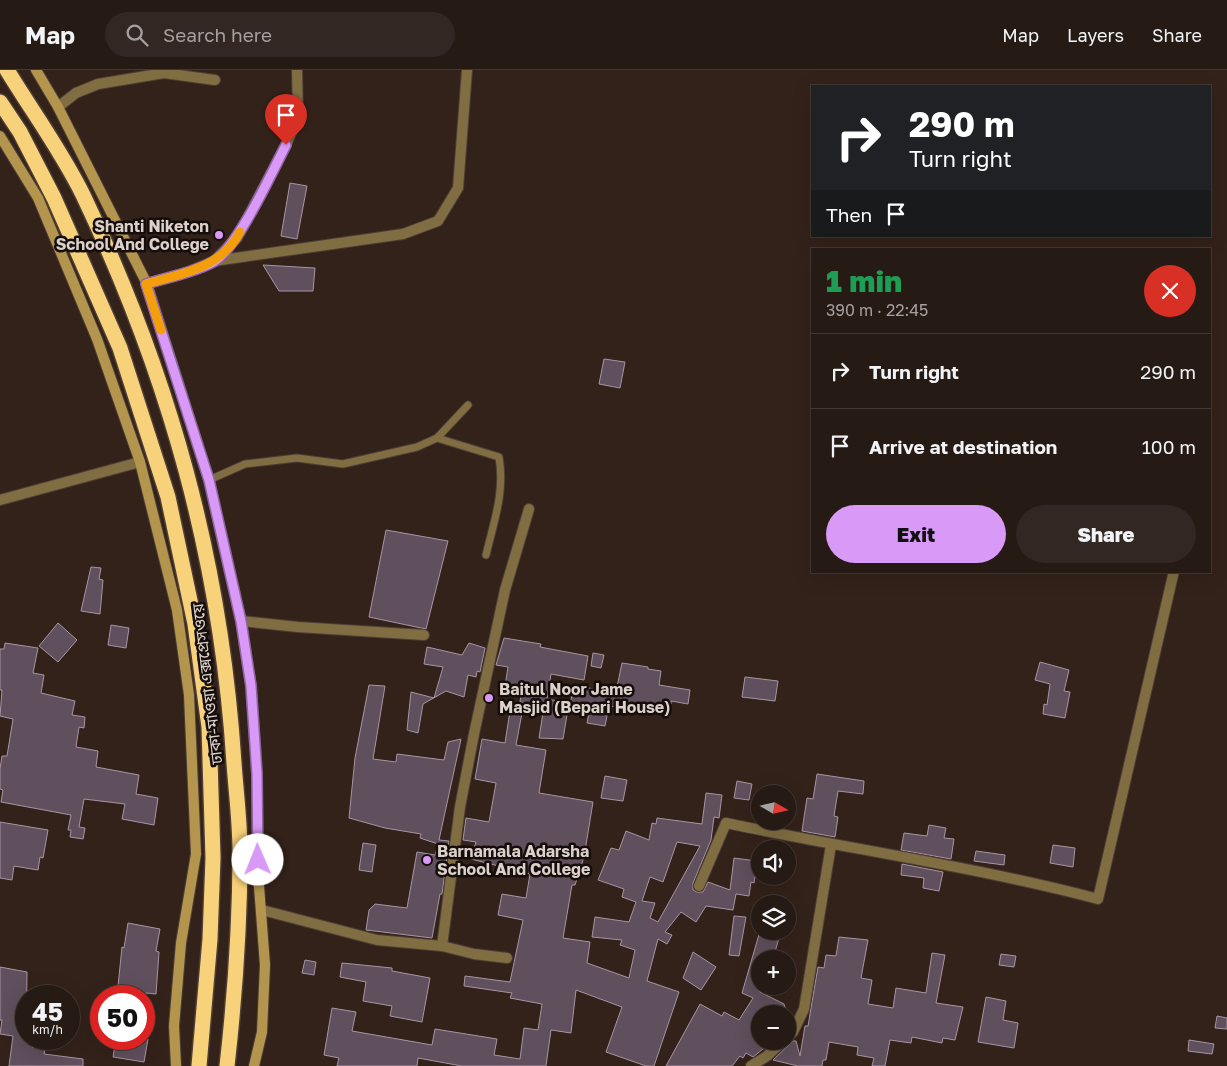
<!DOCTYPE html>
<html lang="en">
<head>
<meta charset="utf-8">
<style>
	:root { --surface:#261a14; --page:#322722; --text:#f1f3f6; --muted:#a4a1a0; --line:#423834; --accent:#d99af7 }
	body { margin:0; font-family:"Golos Text","Noto Sans Bengali",sans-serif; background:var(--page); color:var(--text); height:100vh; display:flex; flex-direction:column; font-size:19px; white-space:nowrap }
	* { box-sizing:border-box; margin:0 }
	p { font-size:16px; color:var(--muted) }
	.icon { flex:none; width:28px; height:28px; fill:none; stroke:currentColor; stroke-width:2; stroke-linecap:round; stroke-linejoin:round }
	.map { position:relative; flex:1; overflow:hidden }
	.side { position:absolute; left:811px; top:178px; width:400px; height:325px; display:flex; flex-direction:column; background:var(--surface); border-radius:0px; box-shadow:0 5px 20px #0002,0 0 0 1px var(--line) }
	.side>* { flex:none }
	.top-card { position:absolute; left:811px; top:15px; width:400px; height:152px; border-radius:0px; box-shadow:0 5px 20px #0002,0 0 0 1px var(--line); background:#202124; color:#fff; overflow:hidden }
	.needle { width:32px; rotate:99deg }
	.fabs { position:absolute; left:751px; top:715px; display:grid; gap:10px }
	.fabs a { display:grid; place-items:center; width:45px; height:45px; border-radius:50%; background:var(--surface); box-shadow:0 5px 20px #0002,0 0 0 1px var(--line); font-size:25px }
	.speed { position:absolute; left:15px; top:915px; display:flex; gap:10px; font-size:25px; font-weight:700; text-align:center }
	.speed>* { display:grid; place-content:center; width:65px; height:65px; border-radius:50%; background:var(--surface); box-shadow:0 5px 20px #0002,0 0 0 1px var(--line); line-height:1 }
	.speed small { font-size:12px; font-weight:400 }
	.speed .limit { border:8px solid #d22; background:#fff; color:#111 }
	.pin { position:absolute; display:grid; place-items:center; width:42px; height:42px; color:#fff; margin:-51px -21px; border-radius:50% 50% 50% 0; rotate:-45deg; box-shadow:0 0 5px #0007 }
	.pin .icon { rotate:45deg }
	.me { position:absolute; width:55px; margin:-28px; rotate:359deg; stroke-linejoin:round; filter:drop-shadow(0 0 4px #0008) }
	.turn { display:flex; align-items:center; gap:18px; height:105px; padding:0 15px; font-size:22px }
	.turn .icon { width:65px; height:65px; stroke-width:2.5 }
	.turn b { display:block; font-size:35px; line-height:42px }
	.then { display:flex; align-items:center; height:48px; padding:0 15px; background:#0003; gap:10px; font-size:19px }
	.round { display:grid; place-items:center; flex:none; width:52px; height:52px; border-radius:26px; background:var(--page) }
	.head { display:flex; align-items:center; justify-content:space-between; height:85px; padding:0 15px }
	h1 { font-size:30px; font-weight:800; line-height:38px; color:#1e9e55 }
	.action { display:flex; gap:10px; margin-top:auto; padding:10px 15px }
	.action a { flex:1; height:58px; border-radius:30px; background:var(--accent); color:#111; font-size:20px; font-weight:800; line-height:58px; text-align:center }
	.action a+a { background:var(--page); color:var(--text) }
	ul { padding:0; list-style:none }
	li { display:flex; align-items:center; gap:15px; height:75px; padding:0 15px; border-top:1px solid var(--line) }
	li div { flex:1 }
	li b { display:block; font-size:19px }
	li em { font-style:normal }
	header { display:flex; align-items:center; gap:30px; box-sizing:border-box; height:70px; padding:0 25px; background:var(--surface); border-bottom:1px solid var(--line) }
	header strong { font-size:24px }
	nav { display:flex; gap:28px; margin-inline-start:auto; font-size:18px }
	.search { width:350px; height:45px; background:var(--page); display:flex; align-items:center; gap:12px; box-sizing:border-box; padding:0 18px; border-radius:28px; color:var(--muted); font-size:19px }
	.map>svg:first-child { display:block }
	.building { fill:#604f5c; stroke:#a895a4; fill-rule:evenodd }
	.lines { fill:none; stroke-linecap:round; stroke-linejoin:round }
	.lane-casing { stroke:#4e3e36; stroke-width:9 }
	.street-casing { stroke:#4e3e36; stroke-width:12 }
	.secondary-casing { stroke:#4e3e36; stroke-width:12 }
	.highway-casing { stroke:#4e3e36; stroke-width:18 }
	.lane { stroke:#806d42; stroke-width:7 }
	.street { stroke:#806d42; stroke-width:10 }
	.secondary { stroke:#b4954e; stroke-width:10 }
	.highway { stroke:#f8d27a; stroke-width:15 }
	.route-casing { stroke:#8d64a1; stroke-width:12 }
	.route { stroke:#d99af7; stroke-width:9 }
	.slow { stroke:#f59e0b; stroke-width:9 }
	.poi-dot { fill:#d99af7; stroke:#150d0a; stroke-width:2 }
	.labels { text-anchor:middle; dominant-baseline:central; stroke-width:5; stroke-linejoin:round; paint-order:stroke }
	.poi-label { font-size:16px; font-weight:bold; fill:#dbd0ca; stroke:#150d0a; text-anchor:start }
	.street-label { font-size:16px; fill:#dbd0ca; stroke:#150d0a }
</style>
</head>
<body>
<header>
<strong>Map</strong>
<div class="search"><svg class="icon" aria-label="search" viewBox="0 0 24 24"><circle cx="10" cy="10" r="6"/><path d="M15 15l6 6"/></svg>Search here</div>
<nav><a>Map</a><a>Layers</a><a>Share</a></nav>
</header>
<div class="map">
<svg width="1227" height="996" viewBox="0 0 1227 996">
	<rect width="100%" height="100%" fill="#33221a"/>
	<g class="building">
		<path d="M290 113 307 116 297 169 281 166Z"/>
		<path d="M263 195 315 198 313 221H279Z"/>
		<path d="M604 289 625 292 620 318 599 314Z"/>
		<path d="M386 460 448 471 426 559 369 547Z"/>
		<path d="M91 497 101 498 99 509 103 510 100 544 81 541Z"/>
		<path d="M58 553 77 570 58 592 39 576Z"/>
		<path d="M111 555 129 558 126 578 108 575Z"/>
		<path d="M504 568 541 574 540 577 588 586 584 610 551 604 547 629 569 633 563 669 539 668 544 636 520 632 522 618 505 616 508 597 496 595Z"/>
		<path d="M5 573 38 578 33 603 44 605 41 623 75 631 72 645 85 647 84 658 79 657 76 677 98 681 96 697 139 705 136 724 158 728 154 755 122 749 125 734 84 729 79 757 85 758 83 769 70 767 71 760H68L71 745 1 732 3 720 0 719V699L2 686H7L13 649 0 646 2 620H0V579H4Z"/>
		<path d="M469 573 485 578 480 602 477 601 476 607 468 605 464 627 446 621 423 634 418 663 407 660 411 622 434 628 443 597 424 594 427 577 462 585Z"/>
		<path d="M593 583 604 585 601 598 591 596Z"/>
		<path d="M1040 592 1069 600 1064 621 1070 622 1065 648 1043 644 1044 634 1047 635 1050 614 1035 610Z"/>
		<path d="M622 593 648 597V599L661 601 659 615 690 620 688 634 671 631V634L664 632 662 644 609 636 605 656 587 653 589 643 569 639 574 616 616 622Z"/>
		<path d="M745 607 778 611 775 631 742 627Z"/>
		<path d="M369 615 385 616 373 689 396 692 397 684 444 690 448 672 461 669 439 770 449 771 442 824H440L432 868 366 860 369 840 375 834 407 838 417 782 435 785 438 774 420 768 421 764 385 758 349 748 355 688Z"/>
		<path d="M510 641 522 643 516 675 546 680 539 723 593 732 584 787 575 815H572L563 868 590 872 587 893 629 908 635 880 620 875 622 870 592 867 595 847 629 852 636 832 622 827 624 819 598 810 611 778 619 780 626 761 649 770 652 753 656 754 657 748 702 754 706 723 722 725 719 748 714 747 711 770 693 813V820L697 822H703L708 812 730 820 734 788 757 791 754 813 751 812 749 826 736 824 733 840 706 836 696 852 681 842 665 862 672 865 667 874 658 869 647 911 679 922 654 996H646L606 982 622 937 576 920 571 963 551 960 546 996H462L418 988 417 996H337L339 988 324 985 332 938 356 942 352 961 432 975 435 959 497 969 494 985 520 989 524 958 538 960 542 934 510 928 512 923 464 916 465 906 510 912 523 850 498 845 502 824 526 828 530 804 471 789 476 772 463 770 466 748 489 752 496 713 475 709 482 669 505 673ZM677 772 700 776 658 852 650 848 655 833 642 831 650 807 663 812Z"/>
		<path d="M817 704 864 711 863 724 838 721 834 746 838 747 835 767 802 761 807 728 813 729Z"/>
		<path d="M605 706 627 710 623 731 601 728Z"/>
		<path d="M737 711 752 714 749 730 734 728Z"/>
		<path d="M0 752 48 760 43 788 40 787 38 800 14 796 12 810 0 808Z"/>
		<path d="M929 755 946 758 944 768 954 769 951 789 901 780 904 763 927 766Z"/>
		<path d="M363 773 376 775 372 802 359 800Z"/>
		<path d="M1053 775 1075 778 1073 797 1050 793Z"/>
		<path d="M976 781 1005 785 1004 795 974 791Z"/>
		<path d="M902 794 943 802 939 821 923 818 924 808 901 805Z"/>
		<path d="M734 846 746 847 739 886 729 885Z"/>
		<path d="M128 853 160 859 156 881 159 882 156 924 146 923 145 926H117L122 877 124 878Z"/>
		<path d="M760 861H781L773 889H760V922L784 934 787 944H760V971H773L753 987 746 983 743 988 740 986 732 996H666L700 934 722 946 724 942 739 950 753 928 742 923Z"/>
		<path d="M839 867 868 870 861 908 872 910 868 934 893 938 896 918 926 923 932 883 945 885 936 933 963 937 955 970 943 968 942 973 912 967 911 973 890 970 885 996H872L874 988 857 985 858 977 829 972 826 990H823L822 996H798L773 990 793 971H796L800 986 805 956H808L818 897 824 898 826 885 836 886Z"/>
		<path d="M693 882 716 897 701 920 683 908Z"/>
		<path d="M1001 884 1016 886 1014 897 999 895Z"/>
		<path d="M305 890 316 892 314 905 302 903Z"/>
		<path d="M342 893 392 898V901L430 908 422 952 390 946 392 936 363 931 366 912 340 907Z"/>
		<path d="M0 897 27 902 26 969H34L32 977 45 979 44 984 83 989V996H9L13 966 0 964 2 950H0Z"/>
		<path d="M986 927 1006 931 1003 950 1018 953 1014 978 978 972Z"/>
		<path d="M1217 946 1227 948V959L1215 958Z"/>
		<path d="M116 969H148L144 992 113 987Z"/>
		<path d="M1189 970 1214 974 1212 984 1188 981Z"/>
	</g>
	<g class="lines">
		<g class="lane-casing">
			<g id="lane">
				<path d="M437 368 499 387C505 422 494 451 486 485"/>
				<path d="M209 410 245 394 297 388 343 394 417 377 437 368 468 335"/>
			</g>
		</g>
		<g class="street-casing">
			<g id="street">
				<path d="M58 37 76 23 98 14 164 3 215 10"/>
				<path d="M214 191 403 164 438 151 458 118 467 0"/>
				<path d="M147 214 188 202 214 191 237 168 286 75 298 46 297 0"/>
				<path d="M0 430 140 392"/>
				<path d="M241 551 298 557 424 565"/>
				<path d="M699 816 726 753C850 779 976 797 1098 829L1174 501"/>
				<path d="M262 840 377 870 442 876 474 884 507 888"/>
				<path d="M442 876 460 737 474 664 505 520 529 439"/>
				<path d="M788 967 793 962 804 939 831 775"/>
				<path d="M751 996 767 986 783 971"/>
			</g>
		</g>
		<g class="secondary-casing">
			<g id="secondary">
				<path d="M36 0 58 37 147 214 209 410 241 551 251 616 257 704V790L265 895 262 962 254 996"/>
				<path d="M0 66 38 128 97 269 140 392 177 540 189 625 196 784 181 873 174 956 176 996"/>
			</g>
		</g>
		<g class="highway-casing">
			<g id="highway">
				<path d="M7 0C32 41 62 82 83 125 170 307 221 492 234 693 236 722 240 752 240 782 240 853 235 925 227 996"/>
				<path d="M0 32 20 62 54 128 120 278 168 427 195 554 209 657 213 788 210 869 199 996"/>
			</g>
		</g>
		<use href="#lane" class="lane"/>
		<use href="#street" class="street"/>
		<use href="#secondary" class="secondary"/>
		<use href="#highway" class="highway"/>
	</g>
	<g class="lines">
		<g class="route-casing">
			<path id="route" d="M258 790 257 704 251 616 241 551 209 410 146 214C168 207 193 203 213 192 237 179 272 102 286 75"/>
		</g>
		<use href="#route" class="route"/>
		<path class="slow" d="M161 260 146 214C182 204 222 197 240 162"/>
	</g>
	<g class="poi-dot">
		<circle cx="219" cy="165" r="5"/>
		<circle cx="489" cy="628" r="5"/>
		<circle cx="427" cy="790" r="5"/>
	</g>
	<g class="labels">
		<g class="poi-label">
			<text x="209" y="156" text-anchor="end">Shanti Niketon<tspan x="209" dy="18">School And College</tspan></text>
			<text x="499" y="619">Baitul Noor Jame<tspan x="499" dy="18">Masjid (Bepari House)</tspan></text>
			<text x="437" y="781">Barnamala Adarsha<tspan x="437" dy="18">School And College</tspan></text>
		</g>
		<g class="street-label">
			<text transform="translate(207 614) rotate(-97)">ঢাকা-মাওয়া এক্সপ্রেসওয়ে</text>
		</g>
	</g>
</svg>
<div class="fabs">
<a><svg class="needle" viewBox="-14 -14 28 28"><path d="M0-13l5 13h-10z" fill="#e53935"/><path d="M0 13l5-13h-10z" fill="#a4a1a0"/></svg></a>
<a><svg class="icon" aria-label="sound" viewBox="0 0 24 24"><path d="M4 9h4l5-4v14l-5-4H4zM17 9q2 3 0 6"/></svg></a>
<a><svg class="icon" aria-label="layers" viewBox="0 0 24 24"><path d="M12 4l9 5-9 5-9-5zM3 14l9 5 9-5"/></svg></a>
<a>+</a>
<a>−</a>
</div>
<div class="speed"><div>45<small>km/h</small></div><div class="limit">50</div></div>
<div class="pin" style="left:286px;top:75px;background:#d93025"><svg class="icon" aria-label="arrive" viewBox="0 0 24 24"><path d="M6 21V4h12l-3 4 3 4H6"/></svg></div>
<svg class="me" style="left:258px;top:790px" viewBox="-20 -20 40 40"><circle r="19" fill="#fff"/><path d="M0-13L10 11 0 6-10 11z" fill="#d99af7"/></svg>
<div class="top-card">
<div class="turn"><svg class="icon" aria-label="right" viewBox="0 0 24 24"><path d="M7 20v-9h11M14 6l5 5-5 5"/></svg><div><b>290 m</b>Turn right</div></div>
<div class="then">Then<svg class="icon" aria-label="arrive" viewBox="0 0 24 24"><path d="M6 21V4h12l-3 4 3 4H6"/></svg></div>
</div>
<section class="side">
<div class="head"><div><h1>1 min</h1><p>390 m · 22:45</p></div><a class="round" style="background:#d93025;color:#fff"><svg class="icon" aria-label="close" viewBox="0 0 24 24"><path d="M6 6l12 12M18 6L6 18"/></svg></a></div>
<ul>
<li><svg class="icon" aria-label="right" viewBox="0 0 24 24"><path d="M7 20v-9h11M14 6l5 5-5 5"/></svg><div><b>Turn right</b></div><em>290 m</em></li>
<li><svg class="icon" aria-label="arrive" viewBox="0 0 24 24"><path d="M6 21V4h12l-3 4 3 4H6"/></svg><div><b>Arrive at destination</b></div><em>100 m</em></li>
</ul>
<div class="action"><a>Exit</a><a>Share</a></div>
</section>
</div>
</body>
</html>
